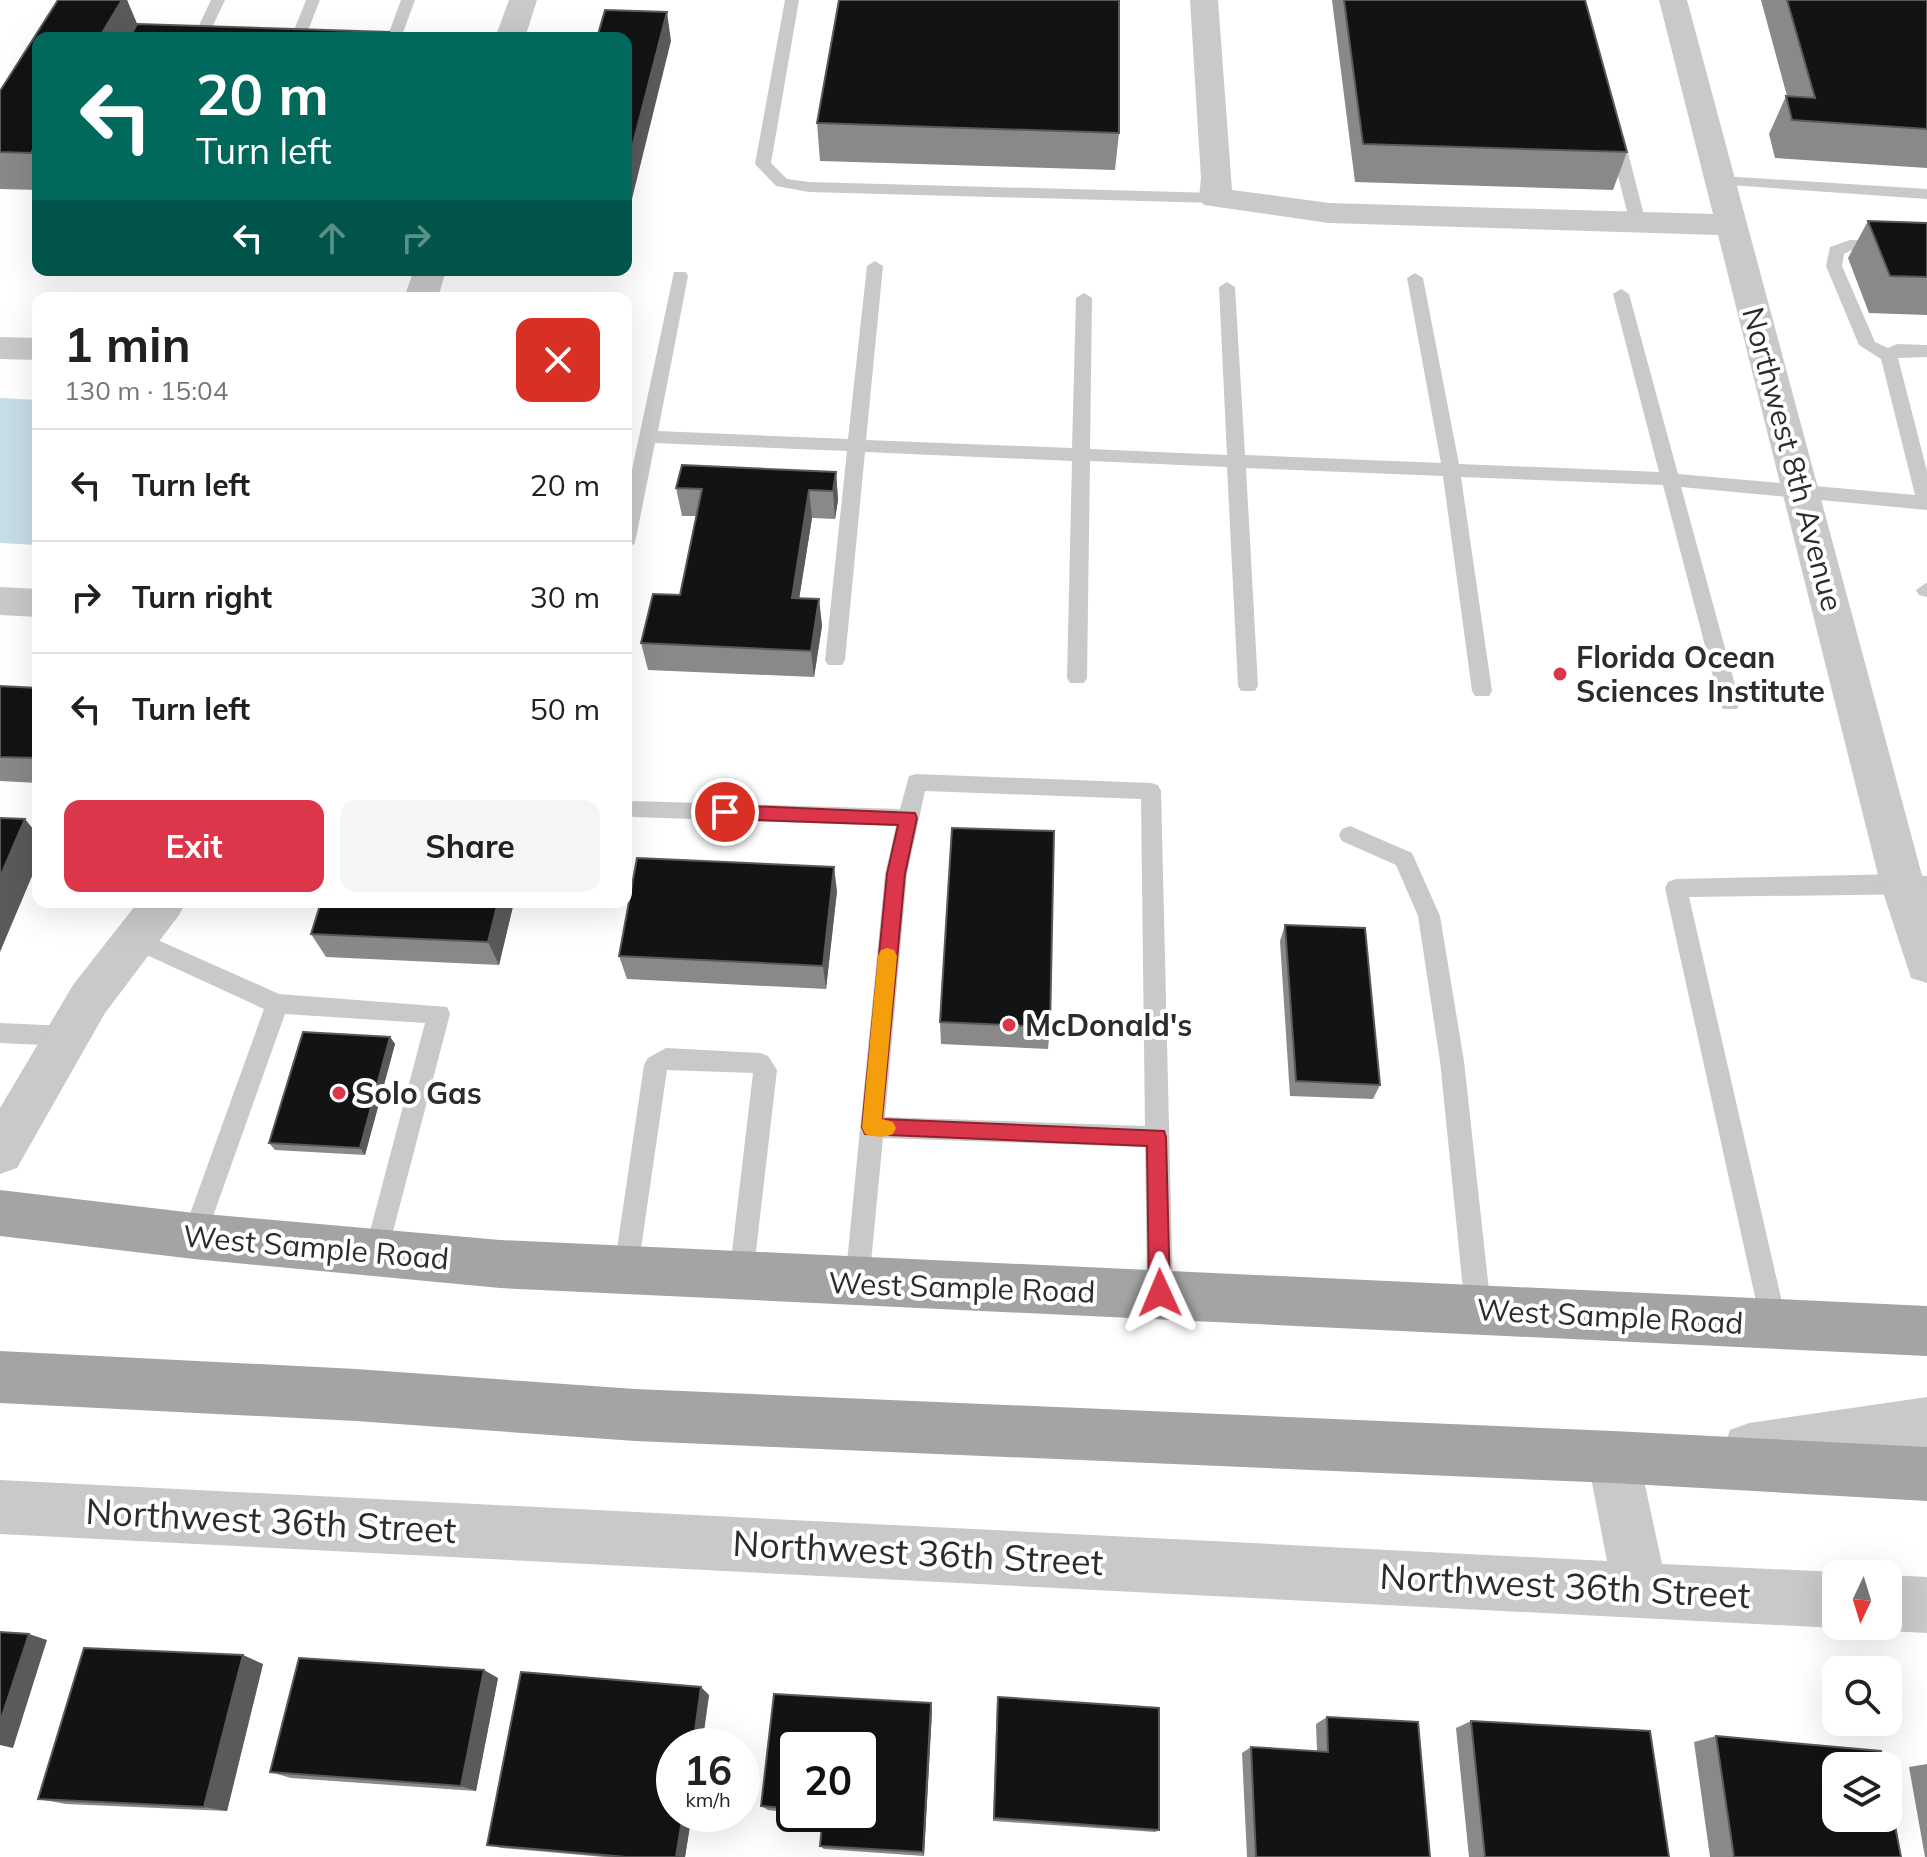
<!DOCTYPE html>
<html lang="en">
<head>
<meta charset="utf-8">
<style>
	:root { --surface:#fff; --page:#f6f6f6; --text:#202124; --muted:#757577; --line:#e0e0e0; --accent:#db364a }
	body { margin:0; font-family:Mulish,sans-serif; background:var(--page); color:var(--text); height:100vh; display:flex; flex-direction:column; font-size:30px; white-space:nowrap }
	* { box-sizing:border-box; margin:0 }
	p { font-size:26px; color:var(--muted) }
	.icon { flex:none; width:44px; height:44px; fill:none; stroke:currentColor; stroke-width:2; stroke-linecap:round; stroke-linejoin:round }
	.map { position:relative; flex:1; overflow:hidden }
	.sheet { position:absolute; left:32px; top:292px; width:600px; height:616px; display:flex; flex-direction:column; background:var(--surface); border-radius:16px; box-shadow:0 8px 32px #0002 }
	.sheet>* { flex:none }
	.banner { position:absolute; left:32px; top:32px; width:600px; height:244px; border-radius:16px; box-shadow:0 8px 32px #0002; background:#00695c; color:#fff; overflow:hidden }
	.needle { width:52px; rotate:184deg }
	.tools { position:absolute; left:1822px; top:1560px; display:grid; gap:16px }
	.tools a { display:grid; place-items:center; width:80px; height:80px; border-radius:16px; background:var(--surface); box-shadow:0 8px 32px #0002; font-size:40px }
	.speed { position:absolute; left:656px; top:1728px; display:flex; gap:16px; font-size:40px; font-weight:700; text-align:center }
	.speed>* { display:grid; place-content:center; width:104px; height:104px; border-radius:50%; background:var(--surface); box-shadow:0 8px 32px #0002; line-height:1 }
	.speed small { font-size:20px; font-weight:400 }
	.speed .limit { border:4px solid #111; border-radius:12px; background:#fff; color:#111 }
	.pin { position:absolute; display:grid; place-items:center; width:68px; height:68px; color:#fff; margin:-34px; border:4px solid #fff; border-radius:50%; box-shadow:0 2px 8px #0007 }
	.me { position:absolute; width:88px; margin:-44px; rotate:359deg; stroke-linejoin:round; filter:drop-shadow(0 0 6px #0008) }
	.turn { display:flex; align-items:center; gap:28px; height:168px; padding:0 32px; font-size:36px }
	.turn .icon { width:104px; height:104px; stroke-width:2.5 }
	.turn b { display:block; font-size:56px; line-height:68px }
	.lanes { display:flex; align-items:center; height:76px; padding:0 32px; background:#0003; justify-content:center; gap:40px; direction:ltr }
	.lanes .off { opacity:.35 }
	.round { display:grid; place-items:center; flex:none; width:84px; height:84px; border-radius:16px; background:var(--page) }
	.head { display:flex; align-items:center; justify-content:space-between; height:136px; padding:0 32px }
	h1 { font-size:48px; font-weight:700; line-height:60px }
	.primary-button { display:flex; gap:16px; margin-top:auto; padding:16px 32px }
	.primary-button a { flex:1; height:92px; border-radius:16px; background:var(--accent); color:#fff; font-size:32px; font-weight:700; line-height:92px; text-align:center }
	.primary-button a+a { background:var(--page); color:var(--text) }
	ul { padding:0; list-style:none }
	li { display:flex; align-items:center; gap:24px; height:112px; padding:0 32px; border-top:2px solid var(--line) }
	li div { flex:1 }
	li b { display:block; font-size:30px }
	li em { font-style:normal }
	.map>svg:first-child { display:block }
	.water { fill:#c7dde8 }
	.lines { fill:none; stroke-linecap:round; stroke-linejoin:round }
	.lane { fill:#c9c9c9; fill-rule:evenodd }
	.street { fill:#c9c9c9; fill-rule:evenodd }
	.primary { fill:#a4a4a4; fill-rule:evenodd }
	.wall { fill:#898989 }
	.shaded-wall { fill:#5a5a5a }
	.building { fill:#131313; stroke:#5a5a5a; stroke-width:2 }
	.route { fill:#db364a; stroke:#8e2330; stroke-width:2 }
	.slow { fill:#f59e0b }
	.poi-dot { fill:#db364a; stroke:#fff; stroke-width:3 }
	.labels { text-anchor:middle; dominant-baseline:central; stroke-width:8; stroke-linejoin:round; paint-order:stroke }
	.street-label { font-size:30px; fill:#2c2c2c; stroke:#fff }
	.poi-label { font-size:30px; font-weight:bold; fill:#2c2c2c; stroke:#fff; text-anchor:start }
	.near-street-label { font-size:36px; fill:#2c2c2c; stroke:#fff }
</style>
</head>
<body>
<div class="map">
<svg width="1927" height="1857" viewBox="0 0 1927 1857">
	<rect width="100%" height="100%" fill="#fff"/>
	<path class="water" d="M0 398 38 400V545L0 543Z"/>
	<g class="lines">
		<g class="lane">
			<path d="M211 0H225L207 38H193Z"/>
			<path d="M306 0H320L305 38H291Z"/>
			<path d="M401 0H415L401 38H387Z"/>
			<path d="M785 0H799L771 163 787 179 809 182 1215 193 1223 198 1215 203 809 192 776 186 755 164Z"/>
			<path d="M1616 132 1624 137 1646 223 1644 227H1632L1630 223 1608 137Z"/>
			<path d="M1721 176 1927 189V199L1715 184 1713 181Z"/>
			<path d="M1850 240 1927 242V252L1852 250 1844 254 1842 266 1875 342 1888 348 1897 344 1927 345V357L1898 358 1927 471V510L1681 487 1740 703 1737 709H1723L1720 703 1663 485 1461 477 1492 691 1489 696H1475L1472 691 1443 476 1246 468 1258 686 1255 691H1241L1238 686 1227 467 1090 461 1087 678 1084 683H1070L1067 678 1072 461 865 452 845 660 842 665H828L825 660 847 451 655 443 635 543 626 550V498L674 272H686L688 276 658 431 848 439 867 266 875 261 883 266 866 440 1072 448 1076 298 1084 293 1092 298 1090 449 1227 455 1219 287 1227 282 1235 287 1245 455 1441 463 1407 278 1415 273 1423 278 1459 464 1659 472 1613 294 1621 289 1629 294 1678 474 1915 495 1881 359 1859 345 1826 266 1830 247Z"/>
			<path d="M1926 583H1927V597L1919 595 1916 590Z"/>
			<path d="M916 774 1151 783 1158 785 1161 791 1173 1293 1169 1302 1160 1305 1151 1302 1147 1293 1145 1147 883 1138 869 1283 866 1292 857 1295 848 1292 845 1283 885 874 896 826 634 817 626 814 627 803 634 801 900 809 909 776ZM925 791 1141 799 1145 1126 885 1117 907 874Z"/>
			<path d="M1350 826 1412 853 1440 916 1464 1061 1491 1309 1487 1318 1478 1321 1469 1318 1465 1309 1440 1061 1418 916 1396 865 1342 841 1339 835 1342 829Z"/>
			<path d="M1902 874 1927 876V894L1689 897 1787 1324 1783 1333 1774 1336 1765 1333 1761 1324 1665 888 1668 882 1676 879Z"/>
			<path d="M133 929 279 994 447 1007 450 1014 385 1262 376 1266 367 1262 364 1254 425 1023 285 1014 206 1236 203 1244 194 1248 185 1244 182 1236 264 1009 125 945 122 938 125 931Z"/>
			<path d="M0 1023 67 1026 75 1029 78 1036 75 1043 67 1046 0 1043Z"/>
			<path d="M666 1048 760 1053 768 1056 777 1070 753 1277 750 1285 741 1289 732 1285 729 1277 753 1073 667 1070 638 1269 635 1277 626 1281 617 1277 614 1269 644 1065 648 1058Z"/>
		</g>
		<g class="street">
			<path d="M509 0H537L525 38H495Z"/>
			<path d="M1190 0H1218L1232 190 1329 203 1713 214 1659 0H1687L1927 894V983L1911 978 1880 883 1718 235 1329 223 1204 205 1199 198 1201 178Z"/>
			<path d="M414 270H446L438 298H404Z"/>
			<path d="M0 337 38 338V360L0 359Z"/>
			<path d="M0 587 38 589V617L0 615Z"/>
			<path d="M138 902H186L179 915 105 1013 17 1168 0 1174V1108L73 985Z"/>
			<path d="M1927 1397V1449L1749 1475 1730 1468 1723 1449 1730 1430 1749 1423Z"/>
			<path d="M1613 1431 1632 1438 1639 1457 1662 1564 1836 1572 1840 1574H1836V1626H1840L1836 1628 0 1534V1480L1607 1561 1587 1457 1594 1438Z"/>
			<path d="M1888 1575 1927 1577V1633L1888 1631 1877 1626H1888Z"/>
		</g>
		<g class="primary">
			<path d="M0 1190 194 1213 500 1240 1927 1306V1356L500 1288 194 1259 0 1236Z"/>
			<path d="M0 1351 356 1369 635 1389 1613 1431 1927 1447V1501L1613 1483 635 1441 356 1421 0 1403Z"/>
		</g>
	</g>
	<g class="wall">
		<path d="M58 0H127L137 24 38 38V190L0 189V91Z"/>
		<path d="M1332 0H1585L1627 152 1613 190 1355 182Z"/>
		<path d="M1761 0H1927V168L1775 158 1769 134 1786 96H1787Z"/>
		<path d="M817 123 1119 133 1115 170 820 161Z"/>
		<path d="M1868 221 1927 223V315L1869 313 1848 258Z"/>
		<path d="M836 472 838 500 835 519 812 518 799 598 819 599 822 626 814 677 648 670 641 643 680 595 696 516H682L676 488Z"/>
		<path d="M0 686 38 688V783L0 781Z"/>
		<path d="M837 891 826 989 627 979 619 956Z"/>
		<path d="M321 902H514L499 965 326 957 311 934Z"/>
		<path d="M1285 925 1380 1085 1373 1099 1290 1096 1280 941Z"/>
		<path d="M940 1022 1050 1027 1048 1049 941 1044Z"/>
		<path d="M390 1037 395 1044 365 1155 275 1150 269 1143Z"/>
		<path d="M263 1664 227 1811 66 1804 38 1799Z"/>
		<path d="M498 1678 476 1791 291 1778 270 1772Z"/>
		<path d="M774 1694 931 1703 932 1711 924 1856 824 1849 820 1846 823 1815 812 1814H862V1746H794V1813L768 1810 761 1806Z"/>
		<path d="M709 1695 685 1857H604L502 1848 487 1845Z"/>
		<path d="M997 1702 1159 1830 1155 1832 993 1821Z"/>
		<path d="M1327 1717 1430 1857H1247L1242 1753 1251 1747 1317 1751 1316 1724Z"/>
		<path d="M1471 1721 1669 1857H1469L1456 1728Z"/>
		<path d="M1716 1736 1901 1857H1710L1694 1742Z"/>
		<path d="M1927 1764V1857H1925L1909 1767Z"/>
	</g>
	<g class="shaded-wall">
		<path d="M122 0H127L141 33 138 38H99Z"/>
		<path d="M667 12 671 41 629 211 626 197V171Z"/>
		<path d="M38 141V168L31 153Z"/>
		<path d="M836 472 838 500 835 519 833 491Z"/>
		<path d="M809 490 812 518 795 625 792 598Z"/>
		<path d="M819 599 822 626 814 677 811 651Z"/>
		<path d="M25 819 38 835V862L0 952V877Z"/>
		<path d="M834 867 837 891 826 989 823 966Z"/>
		<path d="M498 902H514L499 965 488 942Z"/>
		<path d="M390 1037 395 1044 365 1155 360 1148Z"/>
		<path d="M29 1634 47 1640 13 1748 0 1745V1722Z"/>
		<path d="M243 1655 263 1664 227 1811 204 1807Z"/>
		<path d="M484 1670 498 1678 476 1791 461 1786Z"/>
		<path d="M701 1687 709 1695 702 1746H693Z"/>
		<path d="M931 1703 932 1711 924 1856 923 1852Z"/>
		<path d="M683 1814H692L685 1857H676Z"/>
	</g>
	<g class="building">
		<path d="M58 0H122L99 38H38V141L31 153 0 152V91Z"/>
		<path d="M839 0H1119V133L817 123Z"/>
		<path d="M1344 0H1585L1627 152 1363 144Z"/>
		<path d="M1787 0H1927V129L1792 120 1786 96 1815 98Z"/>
		<path d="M605 10 667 12 626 171V38H597Z"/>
		<path d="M137 24 389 32 386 38H129Z"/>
		<path d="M1868 221 1927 223V277L1890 276Z"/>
		<path d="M682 465 836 472 833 491 809 490 792 598 819 599 811 651 641 643 653 594 680 595 702 489 676 488Z"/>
		<path d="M0 686 38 688V758L0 757Z"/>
		<path d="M0 818 25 819 0 877Z"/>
		<path d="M952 828 1054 831 1050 1027 940 1022Z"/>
		<path d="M637 858 834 867 823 966 619 956Z"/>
		<path d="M321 902H498L488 942 311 934Z"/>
		<path d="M1285 925 1365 928 1380 1085 1296 1081Z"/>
		<path d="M303 1032 390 1037 360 1148 269 1143Z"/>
		<path d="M0 1632 29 1634 0 1722Z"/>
		<path d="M84 1648 243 1655 204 1807 38 1799Z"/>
		<path d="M299 1658 484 1670 461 1786 270 1772Z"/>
		<path d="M521 1672 701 1687 693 1746H674V1814H683L676 1857H627L487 1845Z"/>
		<path d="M774 1694 931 1703 923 1852 820 1846 823 1814H862V1746H794V1809L761 1806Z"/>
		<path d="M998 1697 1159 1708V1830L994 1818Z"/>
		<path d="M1327 1717 1418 1722 1430 1857H1256L1251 1747 1328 1752Z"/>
		<path d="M1471 1721 1650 1731 1669 1857H1485Z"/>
		<path d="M1716 1736 1881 1751 1884 1766H1836V1818H1888V1789L1901 1857H1734Z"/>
	</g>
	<path class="route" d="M725 805 915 813 917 818 905 874 882 1119 1164 1131 1166 1137 1170 1293 1167 1300 1160 1303 1152 1300 1149 1293 1147 1146 865 1134 862 1127 887 874 898 825 725 819 717 812Z"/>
	<path class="slow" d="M887 948 894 950 897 956 882 1119 893 1122 896 1128 893 1134C884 1138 874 1137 865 1134L862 1127 878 956 881 950Z"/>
	<g class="poi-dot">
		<circle cx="1560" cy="674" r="8"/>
		<circle cx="1009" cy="1025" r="8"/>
		<circle cx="339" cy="1093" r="8"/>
	</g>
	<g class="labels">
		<g class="street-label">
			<text transform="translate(1793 459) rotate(75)">Northwest 8th Avenue</text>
			<text transform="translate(316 1247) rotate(5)">West Sample Road</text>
			<text transform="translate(962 1287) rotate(2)">West Sample Road</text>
			<text transform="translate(1610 1316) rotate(3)">West Sample Road</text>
		</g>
		<g class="poi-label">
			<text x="1576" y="657">Florida Ocean<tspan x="1576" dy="34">Sciences Institute</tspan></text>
			<text x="1025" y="1025">McDonald's</text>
			<text x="355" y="1093">Solo Gas</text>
		</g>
		<g class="near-street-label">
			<text transform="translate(271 1520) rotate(3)">Northwest 36th Street</text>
			<text transform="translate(918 1552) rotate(3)">Northwest 36th Street</text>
			<text transform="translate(1565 1585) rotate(3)">Northwest 36th Street</text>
		</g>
	</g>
</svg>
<div class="tools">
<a><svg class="needle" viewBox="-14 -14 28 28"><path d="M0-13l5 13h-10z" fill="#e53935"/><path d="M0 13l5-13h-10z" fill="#757577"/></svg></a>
<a><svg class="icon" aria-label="search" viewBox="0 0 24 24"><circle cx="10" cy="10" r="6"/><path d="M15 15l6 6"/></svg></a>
<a><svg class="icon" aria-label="layers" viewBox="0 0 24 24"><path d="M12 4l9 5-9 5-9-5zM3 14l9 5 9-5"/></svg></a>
</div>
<div class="speed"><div>16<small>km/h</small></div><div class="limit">20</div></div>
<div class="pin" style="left:725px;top:812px;background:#d93025"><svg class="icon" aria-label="arrive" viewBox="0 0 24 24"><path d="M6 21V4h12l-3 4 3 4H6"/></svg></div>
<svg class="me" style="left:1160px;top:1293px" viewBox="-20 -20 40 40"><path d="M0-17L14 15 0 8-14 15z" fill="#db364a" stroke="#fff" stroke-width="4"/></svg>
<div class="banner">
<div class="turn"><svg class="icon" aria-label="left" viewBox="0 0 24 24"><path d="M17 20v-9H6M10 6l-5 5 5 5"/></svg><div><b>20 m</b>Turn left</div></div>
<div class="lanes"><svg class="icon" aria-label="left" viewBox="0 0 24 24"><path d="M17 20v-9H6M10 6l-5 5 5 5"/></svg><svg class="icon off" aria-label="ahead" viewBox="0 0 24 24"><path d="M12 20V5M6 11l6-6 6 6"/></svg><svg class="icon off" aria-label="right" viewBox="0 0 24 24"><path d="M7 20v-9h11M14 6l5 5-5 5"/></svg></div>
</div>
<section class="sheet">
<div class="head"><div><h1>1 min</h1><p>130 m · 15:04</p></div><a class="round" style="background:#d93025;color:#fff"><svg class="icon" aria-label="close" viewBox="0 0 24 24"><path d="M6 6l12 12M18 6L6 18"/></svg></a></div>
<ul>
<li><svg class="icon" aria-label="left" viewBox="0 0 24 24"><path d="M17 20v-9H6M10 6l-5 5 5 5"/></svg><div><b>Turn left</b></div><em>20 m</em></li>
<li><svg class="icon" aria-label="right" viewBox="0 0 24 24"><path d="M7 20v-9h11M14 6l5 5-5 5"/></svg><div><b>Turn right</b></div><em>30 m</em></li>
<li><svg class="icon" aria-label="left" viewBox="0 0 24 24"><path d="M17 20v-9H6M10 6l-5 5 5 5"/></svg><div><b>Turn left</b></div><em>50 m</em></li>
</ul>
<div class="primary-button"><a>Exit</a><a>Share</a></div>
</section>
</div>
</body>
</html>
